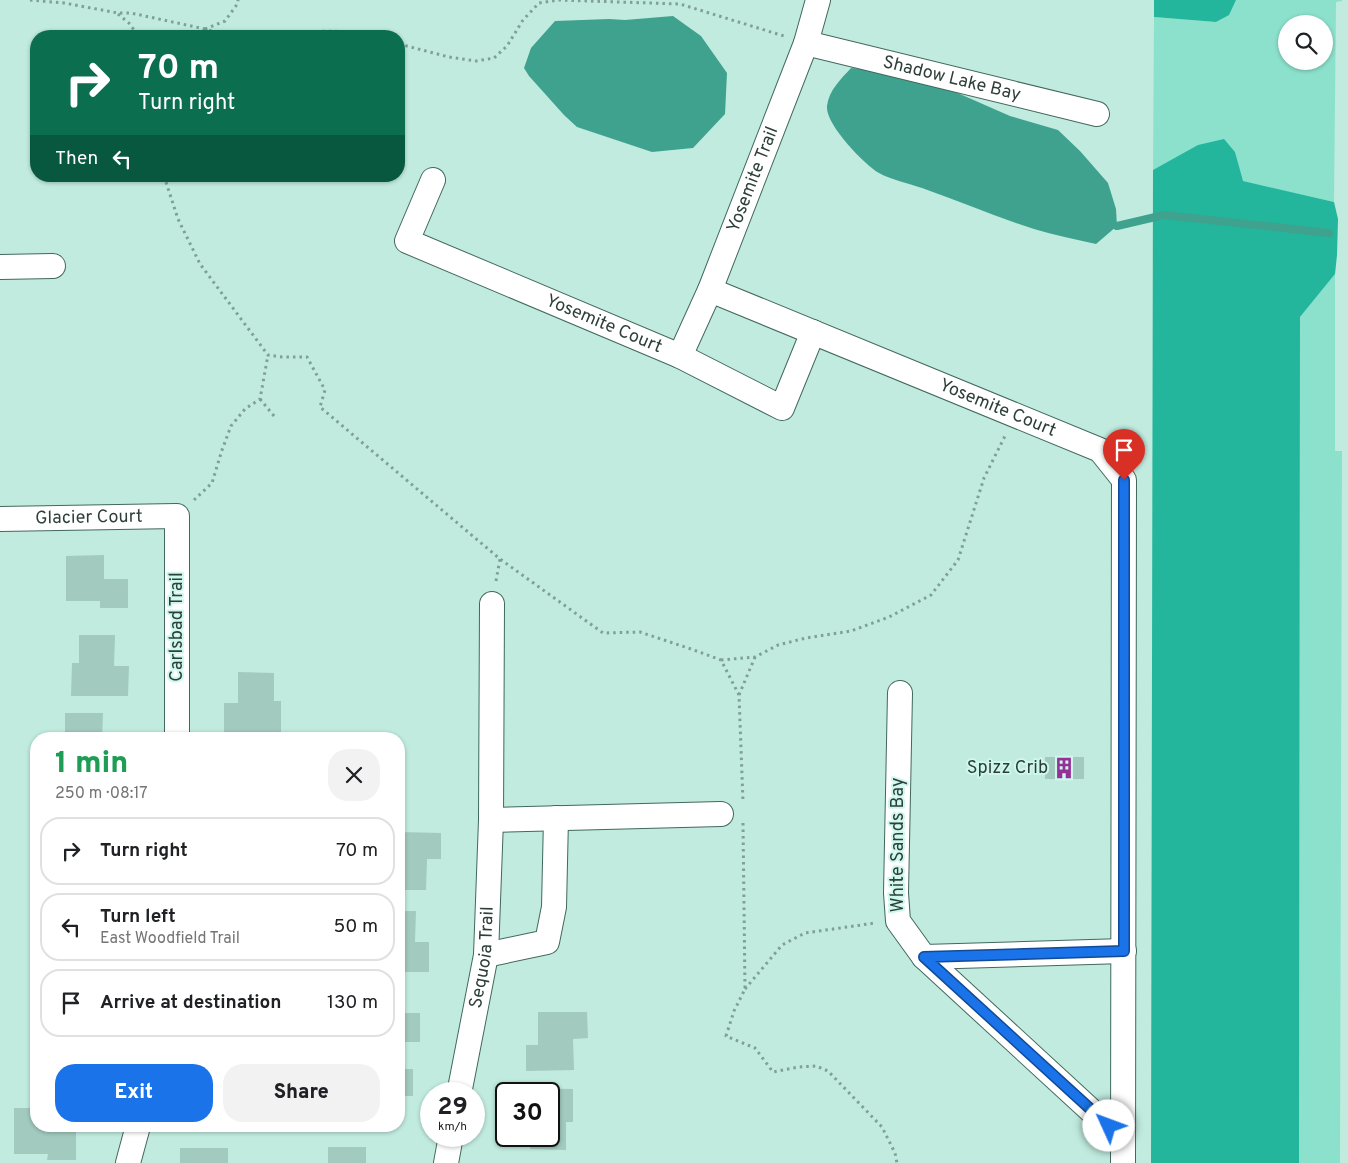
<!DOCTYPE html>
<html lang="en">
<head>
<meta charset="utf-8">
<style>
	:root { --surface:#fff; --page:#f2f2f2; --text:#202124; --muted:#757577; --line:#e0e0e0; --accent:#1a73e8 }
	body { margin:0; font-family:Overpass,sans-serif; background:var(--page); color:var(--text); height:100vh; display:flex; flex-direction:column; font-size:19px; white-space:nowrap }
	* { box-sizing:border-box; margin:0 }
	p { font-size:16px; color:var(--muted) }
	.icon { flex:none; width:28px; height:28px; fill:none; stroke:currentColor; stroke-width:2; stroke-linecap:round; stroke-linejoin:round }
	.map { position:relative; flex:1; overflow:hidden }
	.panel { position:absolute; left:30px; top:732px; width:375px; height:400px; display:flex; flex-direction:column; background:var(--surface); border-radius:20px; box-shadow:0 1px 4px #0004 }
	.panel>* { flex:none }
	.hud { position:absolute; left:30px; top:30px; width:375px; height:152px; border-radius:20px; box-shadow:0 1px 4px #0004; background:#0b6e4f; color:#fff; overflow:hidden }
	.controls { position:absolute; left:1278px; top:15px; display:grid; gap:10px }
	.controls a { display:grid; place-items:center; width:55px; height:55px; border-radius:50%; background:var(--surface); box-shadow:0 1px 4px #0004; font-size:25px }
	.speed { position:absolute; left:420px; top:1082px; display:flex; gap:10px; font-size:25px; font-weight:700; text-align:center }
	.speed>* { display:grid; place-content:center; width:65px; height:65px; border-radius:50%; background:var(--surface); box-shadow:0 1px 4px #0004; line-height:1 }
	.speed small { font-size:12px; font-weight:400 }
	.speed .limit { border:2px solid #111; border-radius:8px; background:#fff; color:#111 }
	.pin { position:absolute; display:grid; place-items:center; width:42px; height:42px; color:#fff; margin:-51px -21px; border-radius:50% 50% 50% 0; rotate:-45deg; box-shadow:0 0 5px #0007 }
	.pin .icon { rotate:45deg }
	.me { position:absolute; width:55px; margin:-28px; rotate:313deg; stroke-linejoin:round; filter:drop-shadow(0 0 4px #0008) }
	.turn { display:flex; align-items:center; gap:18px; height:105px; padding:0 25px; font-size:22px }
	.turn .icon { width:65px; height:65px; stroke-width:2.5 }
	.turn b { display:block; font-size:35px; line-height:42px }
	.then { display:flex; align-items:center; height:48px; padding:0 25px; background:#0003; gap:10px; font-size:19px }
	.round { display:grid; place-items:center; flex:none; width:52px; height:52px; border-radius:20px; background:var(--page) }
	.summary { display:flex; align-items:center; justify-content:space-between; height:85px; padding:0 25px }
	h1 { font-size:30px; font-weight:800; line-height:38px; color:#1e9e55 }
	.cta { display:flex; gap:10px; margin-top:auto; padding:10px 25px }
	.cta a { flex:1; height:58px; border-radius:20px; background:var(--accent); color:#fff; font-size:20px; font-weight:800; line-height:58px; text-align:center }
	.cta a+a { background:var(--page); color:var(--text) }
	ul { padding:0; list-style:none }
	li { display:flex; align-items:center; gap:15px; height:68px; margin:0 10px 8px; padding:0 15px; border:2px solid var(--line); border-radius:20px }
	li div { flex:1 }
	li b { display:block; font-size:19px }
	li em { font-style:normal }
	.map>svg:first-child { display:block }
	.green { fill:#8ce1cc; fill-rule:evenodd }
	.forest { fill:#23b69c }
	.water { fill:#3ea28e }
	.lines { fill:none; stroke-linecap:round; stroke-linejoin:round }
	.stream { stroke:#3ea28e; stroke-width:8 }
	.building { fill:#a2cabf }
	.minor-casing { stroke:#42685e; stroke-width:26 }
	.path { stroke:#809f96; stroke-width:3; stroke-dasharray:2.5 4; stroke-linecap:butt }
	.minor { stroke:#fff; stroke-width:24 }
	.route-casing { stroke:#114b97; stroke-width:12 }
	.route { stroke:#1a73e8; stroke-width:9 }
	.labels { text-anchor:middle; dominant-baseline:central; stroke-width:4; stroke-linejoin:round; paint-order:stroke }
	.street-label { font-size:18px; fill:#2e3f3a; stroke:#cef8ed }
	.poi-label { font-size:18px; fill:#2e3f3a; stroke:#cef8ed; text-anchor:end }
</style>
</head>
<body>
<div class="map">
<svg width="1348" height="1163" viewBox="0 0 1348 1163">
	<rect width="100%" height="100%" fill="#c1ebdf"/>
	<g class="green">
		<path d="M1236 0H1342V1L1336 2 1334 202 1242 181 1235 152 1153 170 1154 17 1216 22 1228 15ZM1286 24H1324V61H1286Z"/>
		<path d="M1335 274V451H1342L1340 1163H1299L1300 317Z"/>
	</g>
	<g class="forest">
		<path d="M1154 0H1236L1229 15 1216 22 1154 17Z"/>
		<path d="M1224 139 1235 152 1243 181 1334 202 1338 219 1337 255 1335 274 1300 317 1299 1163H1151L1153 170 1198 145Z"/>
	</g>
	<g class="water">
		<path d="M673 16 701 36 727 73 725 114 693 148 652 152 577 127 564 115 529 76 524 68 531 48 555 21 609 19 625 20Z"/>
		<path d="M851 68 912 73 1010 116 1058 130 1080 151 1108 183 1116 209 1117 226 1096 244C1075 239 1054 235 1034 229 996 217 959 201 922 188 910 184 889 179 879 173 864 164 825 124 827 106 829 90 841 79 851 68Z"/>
	</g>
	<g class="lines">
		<path class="stream" d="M1117 226 1164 215 1329 233"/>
	</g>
	<g class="building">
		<path d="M104 555V579H128V608H100V601H66V556Z"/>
		<path d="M79 635H115L114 666H129L128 696H71L72 663H79Z"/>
		<path d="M238 672 274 673V701H281V733H224V703H238Z"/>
		<path d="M65 713H103L102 739H65Z"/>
		<rect x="1045" y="757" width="39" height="22"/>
		<path d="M399 832 441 833V859H427L426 890H399Z"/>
		<path d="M399 911H416L415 942H429V972H399Z"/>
		<path d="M538 1012H587L588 1038 573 1039 574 1070 526 1071V1045H538Z"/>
		<rect x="399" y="1013" width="21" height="29"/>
		<rect x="399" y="1069" width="14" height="27"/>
		<path d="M517 1088 573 1089V1122H566V1150L530 1149V1136H549V1094H517Z"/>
		<path d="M14 1108H36V1126H51V1132H76V1160H47L48 1154H14Z"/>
		<rect x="187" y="1126" width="57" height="3"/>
		<rect x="328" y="1147" width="38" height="16"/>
		<rect x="180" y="1148" width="48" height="15"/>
	</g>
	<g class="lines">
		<g class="minor-casing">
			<g id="minor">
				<path id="s1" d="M806 43 1097 114"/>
				<path id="s2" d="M433 180 407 241 680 356 782 408 813 332"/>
				<path d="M0 267 53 266"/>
				<path id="s3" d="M710 290 1100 450 1124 480 1123 1163"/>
				<path id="s4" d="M680 356 710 290 806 43 818 0"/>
				<path id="s5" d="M0 519 177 516V739"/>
				<path d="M900 693 896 893 898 921 924 957 1123 1140"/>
				<path d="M491 820 721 814"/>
				<path d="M486 955 547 942 554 907 556 818"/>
				<path d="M924 957 1124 951"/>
				<path id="s6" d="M459 1094 486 955 491 820 492 604"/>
				<path d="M128 1163 138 1126"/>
				<path d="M446 1163 451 1136"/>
			</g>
		</g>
		<g class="path">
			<path d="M30 0 64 3 118 13H131L205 29 227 36"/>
			<path d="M118 14 130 24 138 36"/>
			<path d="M205 29 225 21 238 3V0"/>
			<path d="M264 36C298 33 336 27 370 36"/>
			<path d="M399 44 449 57 476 61 494 58 507 46 523 20 539 3 558 0 680 4 784 36"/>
			<path d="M164 176 178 219 200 264 268 355 282 357H307L325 390 320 407 500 559 603 633 640 632 691 649 721 660 739 695 743 802"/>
			<path d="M260 399 274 416"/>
			<path d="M194 500 212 483 222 450 231 426 245 409 260 399 268 355"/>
			<path d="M496 581 500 559"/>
			<path d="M721 660 755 657 778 645 806 638 851 631 889 617 931 595 958 560 984 478 1005 436"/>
			<path d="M739 695 755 657"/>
			<path d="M743 823 745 989 734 1011 726 1036 755 1048 773 1072 798 1067 816 1066 828 1071 882 1127 895 1153 897 1163"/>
			<path d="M745 989 782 945 805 933 875 923"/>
		</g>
		<use href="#minor" class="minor"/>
	</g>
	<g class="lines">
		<g class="route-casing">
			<path id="route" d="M1109 1126 924 957 1124 951V480"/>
		</g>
		<use href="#route" class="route"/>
	</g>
	<defs>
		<g id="building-bare" transform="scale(1.725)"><path d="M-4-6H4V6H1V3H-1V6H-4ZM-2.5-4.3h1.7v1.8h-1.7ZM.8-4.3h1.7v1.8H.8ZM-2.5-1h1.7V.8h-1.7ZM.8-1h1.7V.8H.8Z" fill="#943197" stroke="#cef8ed" stroke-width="2.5" paint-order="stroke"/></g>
	</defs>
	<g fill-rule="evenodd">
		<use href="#building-bare" x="1064" y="768"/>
	</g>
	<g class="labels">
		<g class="street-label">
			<text stroke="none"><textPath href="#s1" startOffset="150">Shadow Lake Bay</textPath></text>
			<text stroke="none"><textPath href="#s4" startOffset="191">Yosemite Trail</textPath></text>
			<text stroke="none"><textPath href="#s2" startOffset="280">Yosemite Court</textPath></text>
			<text stroke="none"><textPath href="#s3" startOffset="311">Yosemite Court</textPath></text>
			<text stroke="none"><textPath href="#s5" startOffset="89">Glacier Court</textPath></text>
			<text transform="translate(177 627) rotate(-90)">Carlsbad Trail</text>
			<text transform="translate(898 845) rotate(-90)">White Sands Bay</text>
			<text stroke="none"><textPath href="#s6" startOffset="139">Sequoia Trail</textPath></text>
		</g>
		<g class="poi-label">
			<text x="1048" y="768">Spizz Crib</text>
		</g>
	</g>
</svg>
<div class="controls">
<a><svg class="icon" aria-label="search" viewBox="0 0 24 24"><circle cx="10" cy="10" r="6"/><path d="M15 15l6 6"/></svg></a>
</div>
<div class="speed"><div>29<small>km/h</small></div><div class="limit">30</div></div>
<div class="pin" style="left:1124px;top:480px;background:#d93025"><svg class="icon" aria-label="arrive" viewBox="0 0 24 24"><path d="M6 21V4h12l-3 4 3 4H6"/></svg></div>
<svg class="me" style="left:1109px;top:1126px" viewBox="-20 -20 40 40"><circle r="19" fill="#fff"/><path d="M0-13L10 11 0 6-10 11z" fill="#1a73e8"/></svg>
<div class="hud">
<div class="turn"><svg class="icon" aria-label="right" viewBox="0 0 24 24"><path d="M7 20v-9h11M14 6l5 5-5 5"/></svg><div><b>70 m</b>Turn right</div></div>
<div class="then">Then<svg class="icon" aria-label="left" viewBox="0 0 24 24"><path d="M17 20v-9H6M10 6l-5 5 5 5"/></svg></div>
</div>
<section class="panel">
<div class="summary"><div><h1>1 min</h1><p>250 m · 08:17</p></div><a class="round"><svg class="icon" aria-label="close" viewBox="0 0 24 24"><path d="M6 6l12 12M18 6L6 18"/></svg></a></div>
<ul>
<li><svg class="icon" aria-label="right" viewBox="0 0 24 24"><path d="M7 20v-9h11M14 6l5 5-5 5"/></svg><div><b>Turn right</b></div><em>70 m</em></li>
<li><svg class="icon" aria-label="left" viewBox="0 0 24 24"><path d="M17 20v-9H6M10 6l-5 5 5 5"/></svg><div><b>Turn left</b><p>East Woodfield Trail</p></div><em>50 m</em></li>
<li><svg class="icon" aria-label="arrive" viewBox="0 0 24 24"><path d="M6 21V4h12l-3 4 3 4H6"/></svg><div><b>Arrive at destination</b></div><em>130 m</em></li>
</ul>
<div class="cta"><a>Exit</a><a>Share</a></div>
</section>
</div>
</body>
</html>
